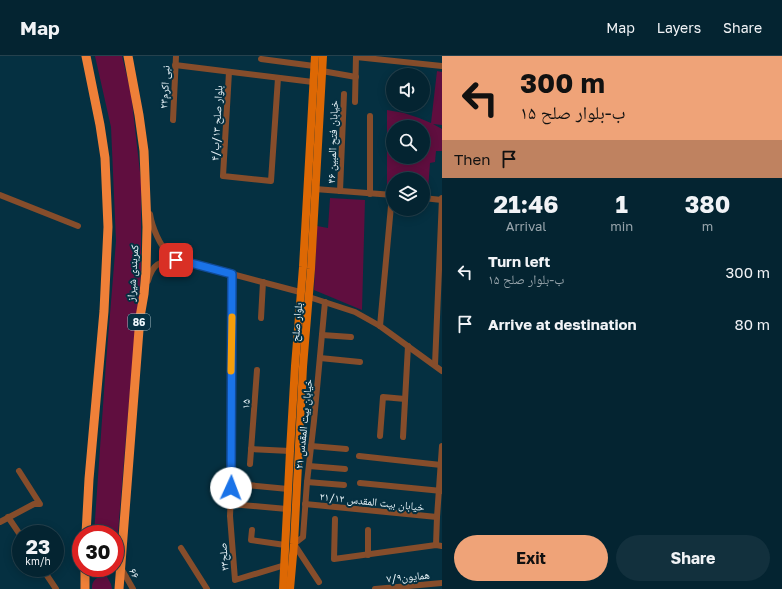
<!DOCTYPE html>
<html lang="en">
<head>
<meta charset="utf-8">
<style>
	:root { --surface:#042431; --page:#12303d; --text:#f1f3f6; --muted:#97a4ab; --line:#25414d; --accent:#efa378 }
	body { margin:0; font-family:"Golos Text","Noto Naskh Arabic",sans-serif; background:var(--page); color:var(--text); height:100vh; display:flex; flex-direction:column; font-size:15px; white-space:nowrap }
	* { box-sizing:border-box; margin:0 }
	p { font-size:13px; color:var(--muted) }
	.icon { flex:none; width:22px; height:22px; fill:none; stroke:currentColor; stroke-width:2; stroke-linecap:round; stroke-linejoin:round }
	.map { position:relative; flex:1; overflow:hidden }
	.panel { display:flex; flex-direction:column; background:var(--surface); width:340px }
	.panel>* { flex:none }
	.banner { background:#efa378; color:#111; overflow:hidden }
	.fabs { position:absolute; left:386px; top:12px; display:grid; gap:8px }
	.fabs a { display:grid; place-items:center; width:44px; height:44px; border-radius:50%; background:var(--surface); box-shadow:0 2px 10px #0003,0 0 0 1px var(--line); font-size:20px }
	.speed { position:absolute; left:12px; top:469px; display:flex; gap:8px; font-size:20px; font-weight:700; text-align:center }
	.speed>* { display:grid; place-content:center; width:52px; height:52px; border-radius:50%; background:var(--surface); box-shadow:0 2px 10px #0003,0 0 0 1px var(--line); line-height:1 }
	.speed small { font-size:10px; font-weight:400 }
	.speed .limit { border:6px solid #d22; background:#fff; color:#111 }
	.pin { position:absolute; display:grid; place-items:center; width:34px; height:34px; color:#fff; margin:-17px; border-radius:8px; box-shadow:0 2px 6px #0006 }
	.me { position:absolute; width:44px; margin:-22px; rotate:2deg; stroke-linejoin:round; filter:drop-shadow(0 0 3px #0008) }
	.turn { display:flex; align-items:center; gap:14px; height:84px; padding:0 12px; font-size:18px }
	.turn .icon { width:52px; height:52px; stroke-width:2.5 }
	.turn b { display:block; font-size:28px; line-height:34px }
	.then { display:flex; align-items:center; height:38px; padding:0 12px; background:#0003; gap:8px; font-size:15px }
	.eta { display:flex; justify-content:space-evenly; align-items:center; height:68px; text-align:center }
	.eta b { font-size:24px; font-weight:700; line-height:28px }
	.button { display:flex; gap:8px; margin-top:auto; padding:8px 12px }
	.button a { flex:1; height:46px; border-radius:24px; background:var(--accent); color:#111; font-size:16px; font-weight:700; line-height:46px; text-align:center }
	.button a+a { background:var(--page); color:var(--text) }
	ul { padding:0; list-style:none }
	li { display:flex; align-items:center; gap:12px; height:52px; padding:0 12px }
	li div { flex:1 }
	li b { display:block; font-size:15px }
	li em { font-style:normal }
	header { display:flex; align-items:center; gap:24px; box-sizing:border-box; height:56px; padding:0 20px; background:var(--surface); border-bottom:1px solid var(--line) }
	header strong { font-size:19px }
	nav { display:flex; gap:22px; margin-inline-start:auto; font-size:14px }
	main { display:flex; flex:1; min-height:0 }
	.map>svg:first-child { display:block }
	.green { fill:#600e3f; fill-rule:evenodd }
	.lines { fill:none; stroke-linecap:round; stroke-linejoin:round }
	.minor { stroke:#864d2b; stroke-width:6 }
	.major { stroke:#dd6804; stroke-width:8 }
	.highway { stroke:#ef8038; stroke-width:9 }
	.route-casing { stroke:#114b97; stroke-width:10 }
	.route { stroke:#1a73e8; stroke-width:7 }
	.slow { stroke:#f59e0b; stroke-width:7 }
	.labels { text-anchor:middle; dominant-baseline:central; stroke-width:4; stroke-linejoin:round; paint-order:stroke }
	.shield { fill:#053041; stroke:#a7bbc4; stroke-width:1 }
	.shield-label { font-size:10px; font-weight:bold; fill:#ecf7fc }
	.street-label { font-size:11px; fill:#ecf7fc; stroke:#053041 }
</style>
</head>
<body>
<header>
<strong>Map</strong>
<nav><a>Map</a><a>Layers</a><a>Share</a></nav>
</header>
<main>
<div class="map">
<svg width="442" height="533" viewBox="0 0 442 533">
	<rect width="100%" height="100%" fill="#053041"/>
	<g class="green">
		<path d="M95 0H122L131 37 141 125V217L127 369 115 512V478H94L106 307 116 185 111 71Z"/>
		<path d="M437 15 442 16V69L433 68 442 73V95H436L435 106 430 107 428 134 423 133V123H393V129H387V54L404 57 419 62 431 67ZM393 71H423V101H393Z"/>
		<path d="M330 142 365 144 362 254 314 234 317 170 328 172Z"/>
		<path d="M106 519 111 528 112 533H92C91 524 98 520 106 519Z"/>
	</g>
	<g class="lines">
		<g class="minor">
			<path d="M356 1 442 10"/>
			<path d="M261 3 314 10"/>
			<path d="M175 9 313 26"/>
			<path d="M322 15 356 21"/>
			<path d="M229 16 223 120 271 125 278 22"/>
			<path d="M355 46 356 0"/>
			<path d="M173 64 176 0"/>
			<path d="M315 133 393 139"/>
			<path d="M340 135 344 38"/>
			<path d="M370 138V60"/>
			<path d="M0 139 78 170"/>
			<path d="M423 142 442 144"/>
			<path d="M176 204 187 206 300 236"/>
			<path d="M232 218 231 328 232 416 230 460 235 524 285 509"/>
			<path d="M148 225C153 207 159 206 176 204 174 202 171 201 169 198 160 190 152 171 150 158"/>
			<path d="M309 241 355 256 380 270 442 315"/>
			<path d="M261 262 263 226"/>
			<path d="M380 270 392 139"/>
			<path d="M322 279 351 281"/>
			<path d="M320 302 360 306"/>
			<path d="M435 309 442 142"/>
			<path d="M380 380 383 341 405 343"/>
			<path d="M403 381 408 290"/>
			<path d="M311 390 346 393"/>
			<path d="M251 393 290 395"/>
			<path d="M359 400 441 409"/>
			<path d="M250 408 257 314"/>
			<path d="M309 410 345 413"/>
			<path d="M307 426 344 429"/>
			<path d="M360 427 442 435"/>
			<path d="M237 428 288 433"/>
			<path d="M230 448 287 453"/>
			<path d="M305 448 437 461"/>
			<path d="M8 461 21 480"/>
			<path d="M335 463 334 503 436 489 442 490"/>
			<path d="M0 466 34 448H40L19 415"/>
			<path d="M252 474 251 484 285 489"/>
			<path d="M436 489 437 461 442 390"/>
			<path d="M181 492 207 533"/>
			<path d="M368 499V474"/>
			<path d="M42 512 56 533"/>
			<path d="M121 512 133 533"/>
			<path d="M319 526 294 488 303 481 307 426 314 365 325 246"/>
			<path d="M375 533 442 527"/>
		</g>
		<g class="major">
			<path d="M283 533 290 395 295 310 303 211 315 0"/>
			<path d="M290 533 294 488 303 311 311 213 323 0"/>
		</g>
		<g class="highway">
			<path d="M86 478 89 423 104 255 108 171 105 102 100 69 86 0"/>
			<path d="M85 533V512"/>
			<path d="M119 533 140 261 144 238 146 215 147 171 144 95 139 59 128 0"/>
		</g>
	</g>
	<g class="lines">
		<g class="route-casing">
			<path id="route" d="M176 204 187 206 232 218 231 432"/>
		</g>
		<use href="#route" class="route"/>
		<path class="slow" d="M231 315 232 261"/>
	</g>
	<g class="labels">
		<rect class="shield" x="128" y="258" width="22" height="16" rx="3"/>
		<g class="shield-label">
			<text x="139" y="266">86</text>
		</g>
		<g class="street-label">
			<text transform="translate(164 31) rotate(-87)">نبی اکرم۲۳</text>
			<text transform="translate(216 67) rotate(-87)">بلوار صلح ۱۳/ب/۴</text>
			<text transform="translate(332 86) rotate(-88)">خیابان فتح المبین ۴۶</text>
			<text transform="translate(132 217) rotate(-86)">کمربندی شیراز</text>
			<text transform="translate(296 266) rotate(-85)">بلوار صلح</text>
			<text transform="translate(245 348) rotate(-86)">۱۵</text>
			<text transform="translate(303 368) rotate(-84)">خیابان بیت المقدس ۲۱</text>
			<text transform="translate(372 445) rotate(6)">خیابان بیت المقدس ۲۱/۱۲</text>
			<text transform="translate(223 501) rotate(-95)">صلح۲۳</text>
			<text transform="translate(135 517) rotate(60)">۶۶</text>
			<text transform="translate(408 520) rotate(-5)">همایون۷/۹</text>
		</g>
	</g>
</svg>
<div class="fabs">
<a><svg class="icon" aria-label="sound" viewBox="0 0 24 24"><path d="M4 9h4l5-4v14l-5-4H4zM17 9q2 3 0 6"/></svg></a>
<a><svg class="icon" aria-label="search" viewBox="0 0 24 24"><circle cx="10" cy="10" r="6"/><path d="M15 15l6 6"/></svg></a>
<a><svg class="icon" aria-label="layers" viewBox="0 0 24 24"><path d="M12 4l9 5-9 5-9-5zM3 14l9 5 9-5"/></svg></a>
</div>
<div class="speed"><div>23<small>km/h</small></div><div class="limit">30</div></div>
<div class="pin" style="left:176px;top:204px;background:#d93025"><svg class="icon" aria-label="arrive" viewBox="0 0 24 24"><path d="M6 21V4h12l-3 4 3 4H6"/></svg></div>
<svg class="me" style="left:231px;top:432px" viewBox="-20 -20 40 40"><circle r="19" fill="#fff"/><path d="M0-13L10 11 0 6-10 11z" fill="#1a73e8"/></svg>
</div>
<section class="panel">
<div class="banner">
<div class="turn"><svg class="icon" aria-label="left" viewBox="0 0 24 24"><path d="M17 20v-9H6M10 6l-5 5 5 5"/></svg><div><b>300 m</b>۱۵ ب-بلوار صلح</div></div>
<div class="then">Then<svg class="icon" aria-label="arrive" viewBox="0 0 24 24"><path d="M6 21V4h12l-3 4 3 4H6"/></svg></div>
</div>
<div class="eta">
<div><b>21:46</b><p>Arrival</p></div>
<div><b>1</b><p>min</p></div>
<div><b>380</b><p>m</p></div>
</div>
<ul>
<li><svg class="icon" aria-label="left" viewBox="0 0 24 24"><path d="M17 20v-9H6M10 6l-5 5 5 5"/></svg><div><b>Turn left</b><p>۱۵ ب-بلوار صلح</p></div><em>300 m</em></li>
<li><svg class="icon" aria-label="arrive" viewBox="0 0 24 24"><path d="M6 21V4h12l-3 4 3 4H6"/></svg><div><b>Arrive at destination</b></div><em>80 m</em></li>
</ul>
<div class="button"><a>Exit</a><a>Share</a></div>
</section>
</main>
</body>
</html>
